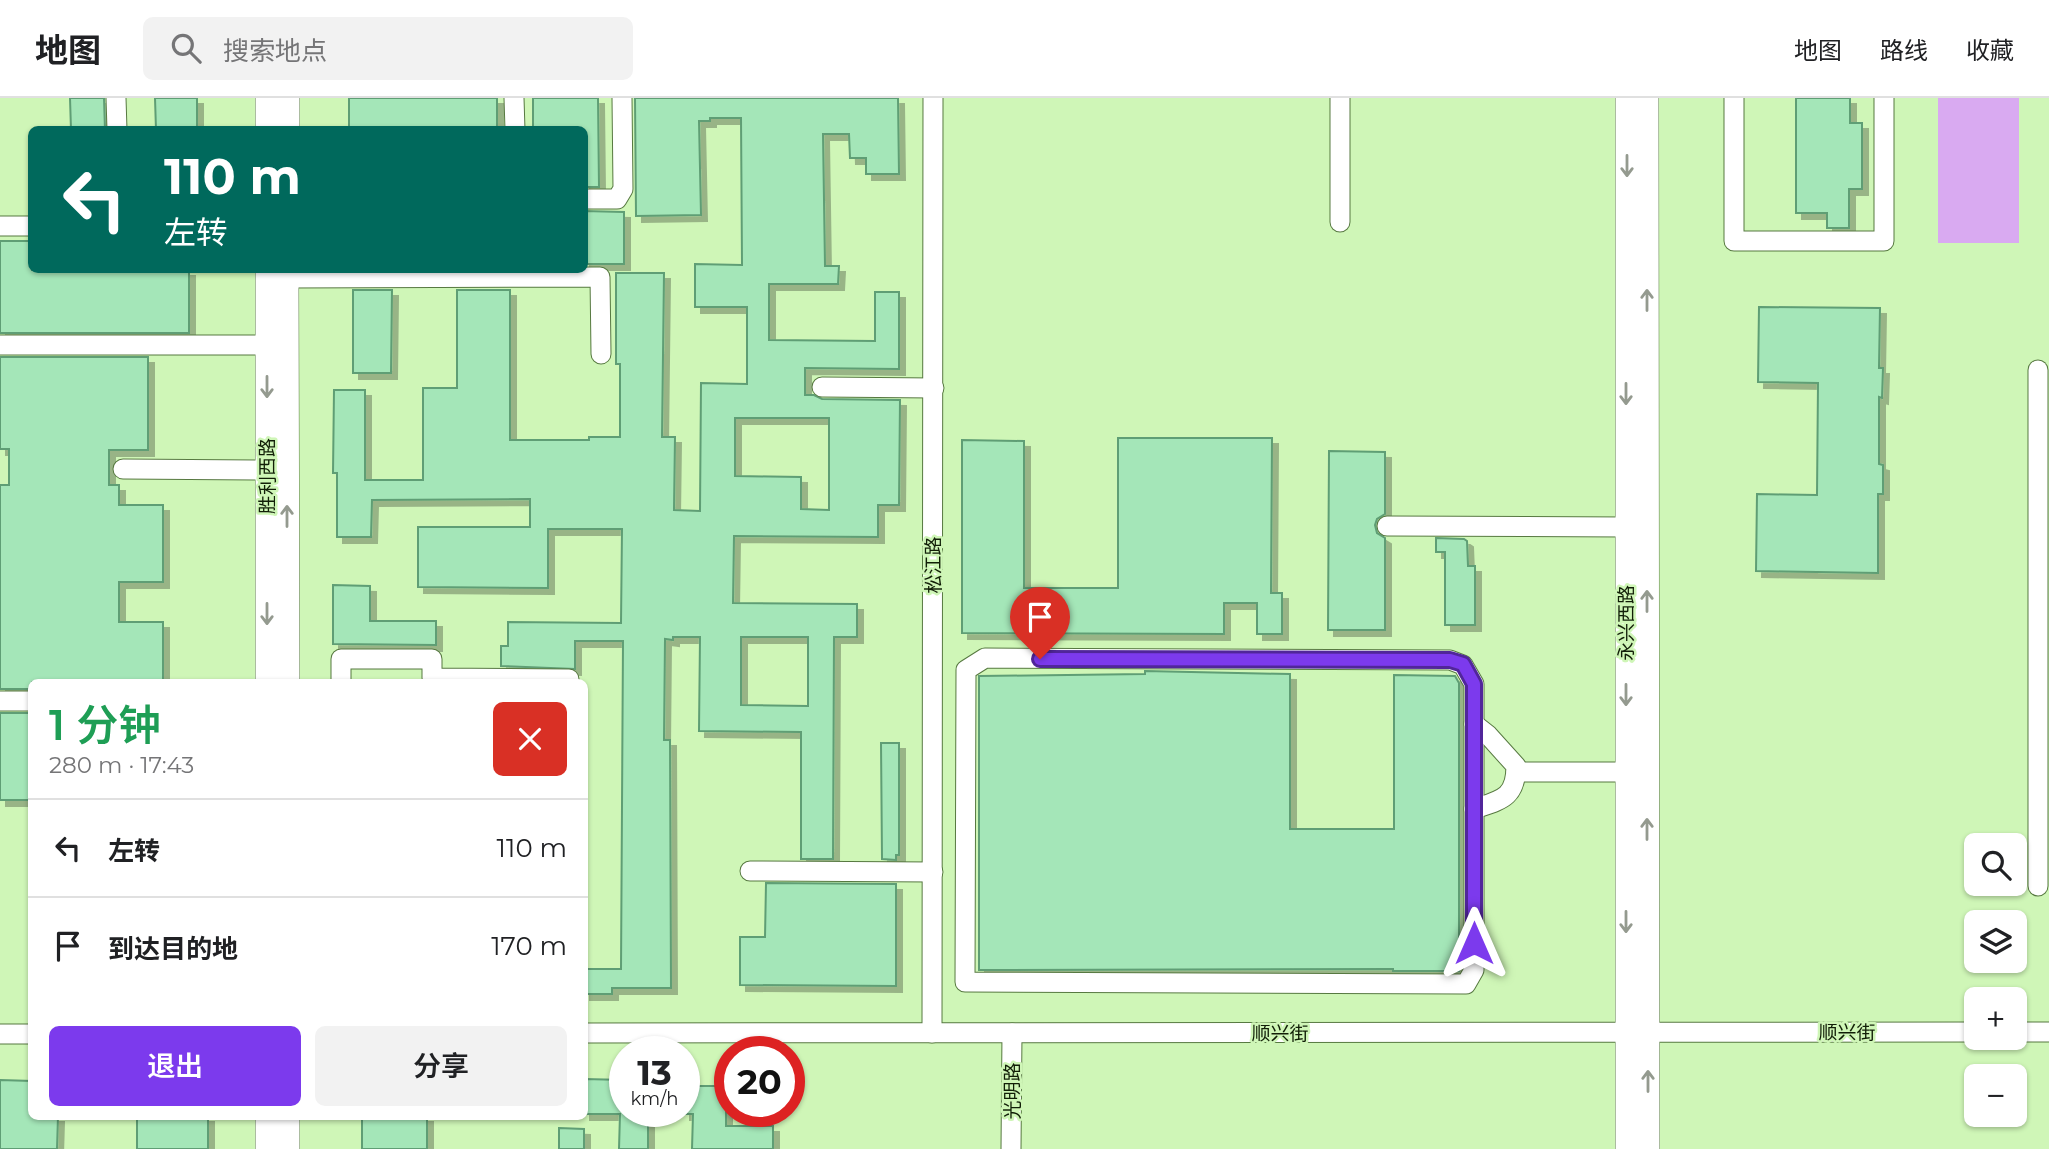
<!DOCTYPE html>
<html lang="zh">
<head>
<meta charset="utf-8">
<style>
	:root { --surface:#fff; --page:#f2f2f2; --text:#202124; --muted:#757577; --line:#e0e0e0; --accent:#7c3aed }
	body { margin:0; font-family:Montserrat,"Noto Sans SC",sans-serif; background:var(--page); color:var(--text); height:100vh; display:flex; flex-direction:column; font-size:26px; white-space:nowrap }
	* { box-sizing:border-box; margin:0 }
	p { font-size:23px; color:var(--muted) }
	.icon { flex:none; width:38px; height:38px; fill:none; stroke:currentColor; stroke-width:2; stroke-linecap:round; stroke-linejoin:round }
	.map { position:relative; flex:1; overflow:hidden }
	.details { position:absolute; left:28px; top:581px; width:560px; height:441px; display:flex; flex-direction:column; background:var(--surface); border-radius:10px; box-shadow:0 2px 5px #0004 }
	.details>* { flex:none }
	.top-card { position:absolute; left:28px; top:28px; width:560px; height:147px; border-radius:10px; box-shadow:0 2px 5px #0004; background:#00695c; color:#fff; overflow:hidden }
	.tools { position:absolute; left:1964px; top:735px; display:grid; gap:14px }
	.tools a { display:grid; place-items:center; width:63px; height:63px; border-radius:10px; background:var(--surface); box-shadow:0 2px 5px #0004; font-size:35px }
	.speed { position:absolute; left:609px; top:938px; display:flex; gap:14px; font-size:35px; font-weight:700; text-align:center }
	.speed>* { display:grid; place-content:center; width:91px; height:91px; border-radius:50%; background:var(--surface); box-shadow:0 2px 5px #0004; line-height:1 }
	.speed small { font-size:18px; font-weight:400 }
	.speed .limit { border:10px solid #d22; background:#fff; color:#111 }
	.pin { position:absolute; display:grid; place-items:center; width:60px; height:60px; color:#fff; margin:-72px -30px; border-radius:50% 50% 50% 0; rotate:-45deg; box-shadow:0 0 7px #0007 }
	.pin .icon { rotate:45deg }
	.me { position:absolute; width:77px; margin:-38px; rotate:0deg; stroke-linejoin:round; filter:drop-shadow(0 0 5px #0008) }
	.turn { display:flex; align-items:center; gap:24px; height:147px; padding:0 21px; font-size:32px }
	.turn .icon { width:91px; height:91px; stroke-width:2.5 }
	.turn b { display:block; font-size:49px; line-height:60px }
	.round { display:grid; place-items:center; flex:none; width:74px; height:74px; border-radius:10px; background:var(--page) }
	.overview { display:flex; align-items:center; justify-content:space-between; height:119px; padding:0 21px }
	h1 { font-size:42px; font-weight:600; line-height:52px; color:#1e9e55 }
	.button { display:flex; gap:14px; margin-top:auto; padding:14px 21px }
	.button a { flex:1; height:80px; border-radius:10px; background:var(--accent); color:#fff; font-size:28px; font-weight:600; line-height:80px; text-align:center }
	.button a+a { background:var(--page); color:var(--text) }
	ul { padding:0; list-style:none }
	li { display:flex; align-items:center; gap:21px; height:98px; padding:0 21px; border-top:2px solid var(--line) }
	li div { flex:1 }
	li b { display:block; font-size:26px }
	li em { font-style:normal }
	header { display:flex; align-items:center; gap:42px; box-sizing:border-box; height:98px; padding:0 35px; background:var(--surface); border-bottom:2px solid var(--line) }
	header strong { font-size:33px }
	nav { display:flex; gap:38px; margin-inline-start:auto; font-size:24px }
	.search { width:490px; height:63px; background:var(--page); display:flex; align-items:center; gap:18px; box-sizing:border-box; padding:0 24px; border-radius:10px; color:var(--muted); font-size:26px }
	.map>svg:first-child { display:block }
	.green { fill:#d9aaf1 }
	.building { fill:#a4e6b8; stroke:#5f9e74; stroke-width:2; fill-rule:evenodd; filter:url(#shadow) }
	.lines { fill:none; stroke-linecap:round; stroke-linejoin:round }
	.minor-casing { stroke:#577941; stroke-width:21 }
	.major-casing { stroke:#577941; stroke-width:24 }
	.minor { stroke:#fff; stroke-width:19 }
	.major { stroke:#fff; stroke-width:23 }
	.oneway { stroke:#949a8f }
	.route-casing { stroke:#51269a; stroke-width:18 }
	.route { stroke:#7c3aed; stroke-width:12 }
	.labels { text-anchor:middle; dominant-baseline:central; stroke-width:5; stroke-linejoin:round; paint-order:stroke }
	.street-label { font-size:19px; fill:#111e07; stroke:#cff6b7 }
</style>
</head>
<body>
<header>
<strong>地图</strong>
<div class="search"><svg class="icon" aria-label="search" viewBox="0 0 24 24"><circle cx="10" cy="10" r="6"/><path d="M15 15l6 6"/></svg>搜索地点</div>
<nav><a>地图</a><a>路线</a><a>收藏</a></nav>
</header>
<div class="map">
<svg width="2049" height="1051" viewBox="0 0 2049 1051">
	<defs>
		<filter id="shadow"><feDropShadow dx="6" dy="6" stdDeviation="0" flood-color="#0004"/></filter>
	</defs>
	<rect width="100%" height="100%" fill="#cff6b7"/>
	<rect class="green" x="1938" y="0" width="81" height="145"/>
	<g class="building">
		<path d="M70 0H104L105 32H71Z"/>
		<path d="M155 0H197V32H156Z"/>
		<rect x="349" y="0" width="148" height="32"/>
		<path d="M533 0H598L599 89H584V32H533Z"/>
		<path d="M635 0H898L899 76H866V60H850L849 36H823L825 168H839L838 186H769V242L875 243V194H899V271L805 270V297H814L822 301 900 302 899 407H878V439L734 438 733 505 857 506V539H834L833 761H801V634L699 633 700 539H673V542L665 541 664 642H670L671 890H612V896H584V871H621L623 543H575V571L501 568V548H508V524L621 525 622 431H548V490L418 489V429H530V401L372 402 371 439H337V375H333L334 292H365V382H423V290H457V192H510V342H589V339H620V266H616V175H664L662 339H675L674 412 700 413 701 285 747 286V209H695V166L742 167 741 20H710V23H699L701 117 636 118ZM735 320H829V412L801 411V379L735 378ZM741 539H808V608L741 607Z"/>
		<path d="M1796 0H1850V25H1862V91H1849V130H1827V115H1796Z"/>
		<path d="M584 113 624 114V166H584Z"/>
		<path d="M0 143H32V172H189V235H0Z"/>
		<path d="M353 192H392L391 275H353Z"/>
		<path d="M1759 209 1880 210 1879 270H1883L1882 300 1879 299V366L1883 367V396H1878V475L1756 473 1757 396 1817 397 1818 285 1758 284Z"/>
		<path d="M0 259H148V352H109V387H119V407H163V484H119V524H163V584H32V591H0V387H9V351H0Z"/>
		<path d="M1118 340H1272L1271 495H1282V536H1257V505H1224V536L962 535V342L1024 343V490H1118Z"/>
		<path d="M1329 353 1385 354V416L1377 421 1375 427 1377 435 1385 440V532H1328Z"/>
		<path d="M1436 440 1464 441 1467 443 1468 468H1475V527H1445V454H1436Z"/>
		<path d="M333 487 370 488V523H436V547L333 546Z"/>
		<path d="M1145 573 1290 576V731H1394V577L1455 578 1459 585V873H1393V871L979 872V578L1145 576Z"/>
		<rect x="0" y="615" width="32" height="87"/>
		<path d="M881 645H899V757H896V762L882 761Z"/>
		<path d="M766 785 896 786V888L740 887V839H765Z"/>
		<path d="M584 981 625 982V1013H648V1051H619L620 1016H584Z"/>
		<path d="M0 982 32 983V1018H58L57 1051H0Z"/>
		<path d="M684 988H726V1028H773V1051H692L693 1016H684Z"/>
		<rect x="137" y="1018" width="71" height="33"/>
		<rect x="362" y="1018" width="65" height="33"/>
		<path d="M559 1030 584 1031V1051H559Z"/>
	</g>
	<g class="lines">
		<g class="minor-casing">
			<g id="minor">
				<path d="M116 0 117 32"/>
				<path d="M514 0 515 32"/>
				<path d="M1734 0V143H1884V0"/>
				<path d="M584 101H617L623 91 622 0"/>
				<path d="M1340 124V0"/>
				<path d="M0 128H32"/>
				<path d="M287 180 600 179 601 256"/>
				<path d="M0 247H267"/>
				<path d="M2038 272V788"/>
				<path d="M822 289 934 290"/>
				<path d="M123 371 267 372"/>
				<path d="M1387 428 1626 429"/>
				<path d="M985 560 1450 562 1463 567 1474 586V872L1466 886 965 884 966 572Z"/>
				<path d="M341 584V561H432V580L569 581"/>
				<path d="M0 603H32"/>
				<path d="M1516 674H1626"/>
				<path d="M1474 711C1501 702 1516 700 1516 668L1488 637 1474 626"/>
				<path d="M750 773 933 774"/>
				<path d="M2014 934H2049"/>
				<path d="M584 935 1976 934"/>
				<path d="M932 935 933 0"/>
				<path d="M0 936H32"/>
				<path d="M1011 1051 1012 935"/>
			</g>
		</g>
		<g class="major-casing">
			<g id="major">
				<path d="M267 0V32"/>
				<path d="M1627 0V1051"/>
				<path d="M1647 0 1648 1051"/>
				<path d="M288 32V0"/>
				<path d="M287 172 288 584"/>
				<path d="M267 584V172"/>
				<path d="M267 1018V1051"/>
				<path d="M288 1018V1051"/>
			</g>
		</g>
		<use href="#minor" class="minor"/>
		<use href="#major" class="major"/>
	</g>
	<defs><path id="oneway-shaft" d="M-6 0H5M1.5-3L5.5 0L1.5 3" fill="none" stroke-width="1.6" stroke-linecap="round" stroke-linejoin="round" transform="scale(1.75)"/></defs>
	<g class="oneway">
		<use href="#oneway-shaft" transform="translate(1627 68) rotate(90)"/>
		<use href="#oneway-shaft" transform="translate(1647 202) rotate(-90)"/>
		<use href="#oneway-shaft" transform="translate(267 289) rotate(90)"/>
		<use href="#oneway-shaft" transform="translate(1626 296) rotate(90)"/>
		<use href="#oneway-shaft" transform="translate(287 418) rotate(-90)"/>
		<use href="#oneway-shaft" transform="translate(1647 503) rotate(-90)"/>
		<use href="#oneway-shaft" transform="translate(267 516) rotate(90)"/>
		<use href="#oneway-shaft" transform="translate(1626 597) rotate(90)"/>
		<use href="#oneway-shaft" transform="translate(1647 731) rotate(-90)"/>
		<use href="#oneway-shaft" transform="translate(1626 824) rotate(90)"/>
		<use href="#oneway-shaft" transform="translate(1648 983) rotate(-90)"/>
	</g>
	<g class="lines">
		<g class="route-casing">
			<path id="route" d="M1040 561 1450 562 1463 566 1474 586V845"/>
		</g>
		<use href="#route" class="route"/>
	</g>
	<g class="labels">
		<g class="street-label">
			<text transform="translate(267 378) rotate(-90)">胜利西路</text>
			<text transform="translate(933 467) rotate(-90)">松江路</text>
			<text transform="translate(1626 525) rotate(-90)">永兴西路</text>
			<text x="1847" y="934">顺兴街</text>
			<text x="1280" y="935">顺兴街</text>
			<text transform="translate(1012 993) rotate(-90)">光明路</text>
		</g>
	</g>
</svg>
<div class="tools">
<a><svg class="icon" aria-label="search" viewBox="0 0 24 24"><circle cx="10" cy="10" r="6"/><path d="M15 15l6 6"/></svg></a>
<a><svg class="icon" aria-label="layers" viewBox="0 0 24 24"><path d="M12 4l9 5-9 5-9-5zM3 14l9 5 9-5"/></svg></a>
<a>+</a>
<a>−</a>
</div>
<div class="speed"><div>13<small>km/h</small></div><div class="limit">20</div></div>
<div class="pin" style="left:1040px;top:561px;background:#d93025"><svg class="icon" aria-label="arrive" viewBox="0 0 24 24"><path d="M6 21V4h12l-3 4 3 4H6"/></svg></div>
<svg class="me" style="left:1474px;top:845px" viewBox="-20 -20 40 40"><path d="M0-17L14 15 0 8-14 15z" fill="#7c3aed" stroke="#fff" stroke-width="4"/></svg>
<div class="top-card">
<div class="turn"><svg class="icon" aria-label="left" viewBox="0 0 24 24"><path d="M17 20v-9H6M10 6l-5 5 5 5"/></svg><div><b>110 m</b>左转</div></div>
</div>
<section class="details">
<div class="overview"><div><h1>1 分钟</h1><p>280 m · 17:43</p></div><a class="round" style="background:#d93025;color:#fff"><svg class="icon" aria-label="close" viewBox="0 0 24 24"><path d="M6 6l12 12M18 6L6 18"/></svg></a></div>
<ul>
<li><svg class="icon" aria-label="left" viewBox="0 0 24 24"><path d="M17 20v-9H6M10 6l-5 5 5 5"/></svg><div><b>左转</b></div><em>110 m</em></li>
<li><svg class="icon" aria-label="arrive" viewBox="0 0 24 24"><path d="M6 21V4h12l-3 4 3 4H6"/></svg><div><b>到达目的地</b></div><em>170 m</em></li>
</ul>
<div class="button"><a>退出</a><a>分享</a></div>
</section>
</div>
</body>
</html>
